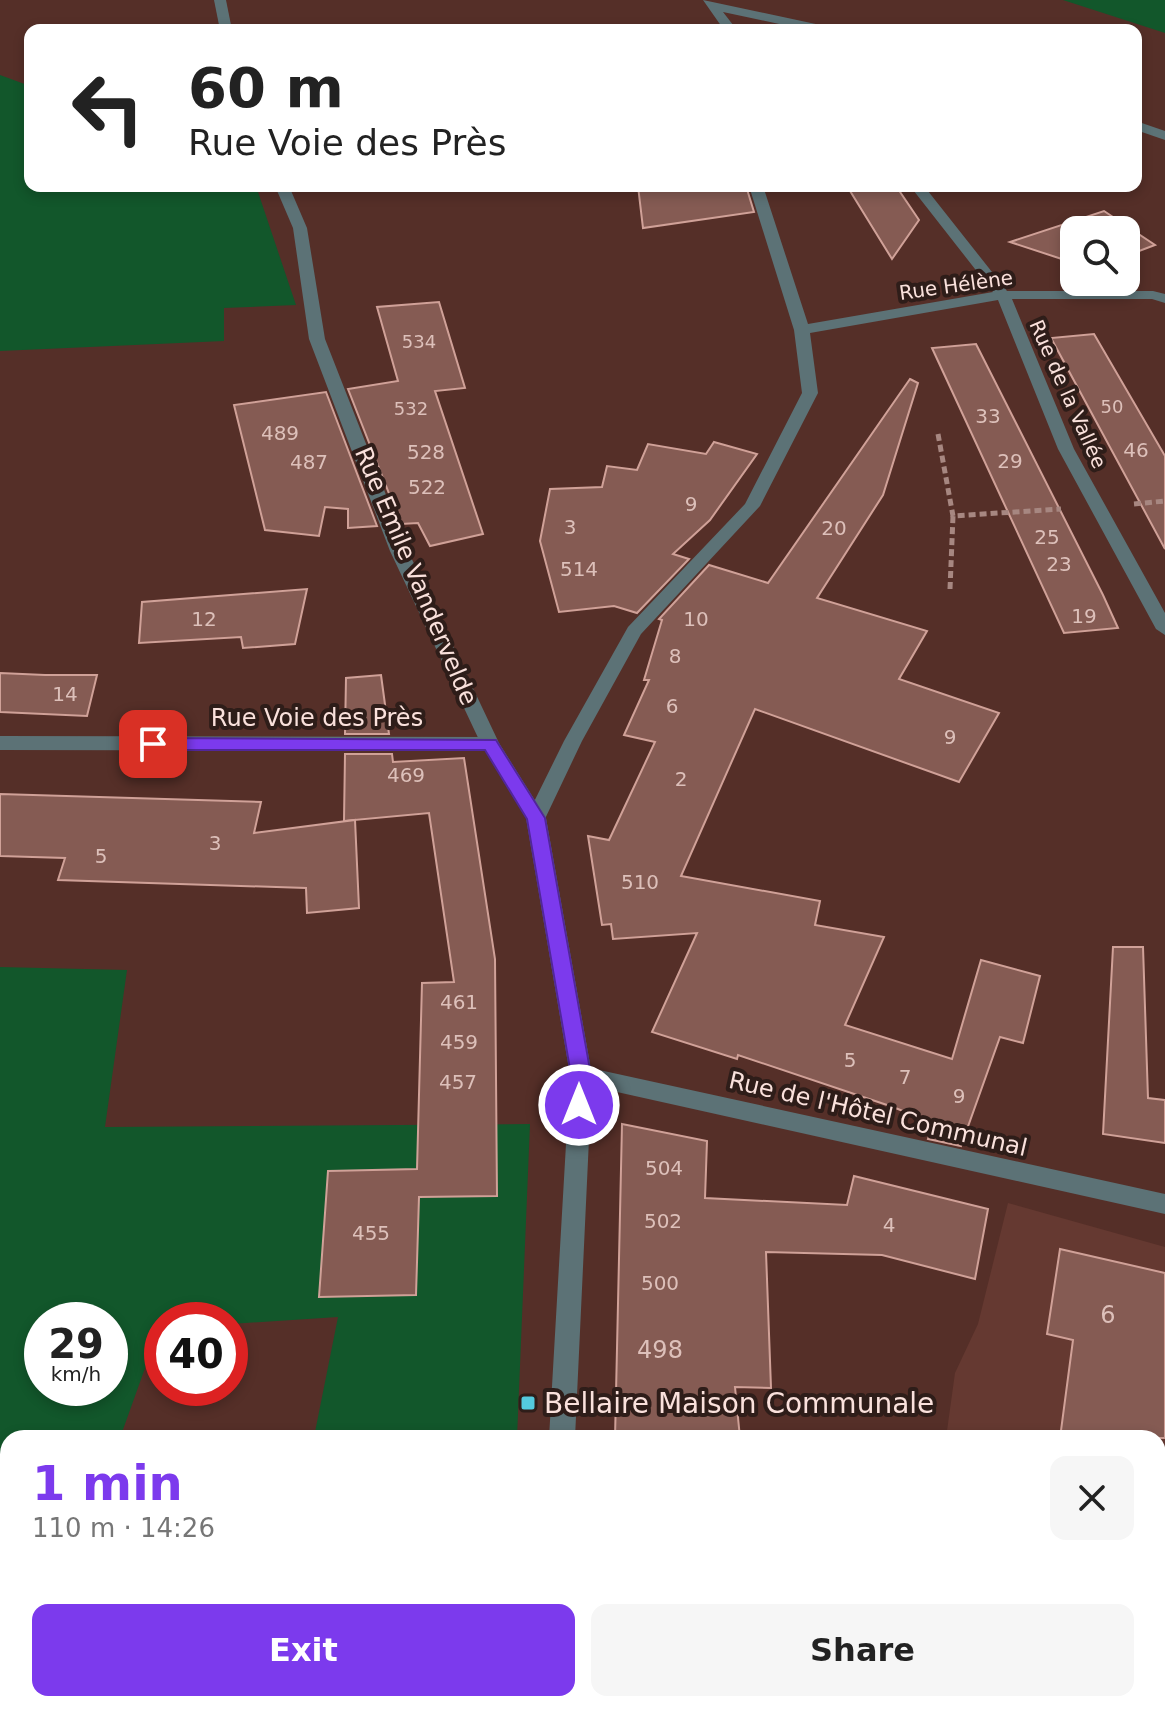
<!DOCTYPE html>
<html lang="en">
<head>
<meta charset="utf-8">
<style>
	:root { --surface:#fff; --page:#f6f6f6; --text:#222; --muted:#767676; --accent:#7c3aed }
	body { margin:0; font-family:"DejaVu Sans",sans-serif; background:var(--page); color:var(--text); height:100vh; display:flex; flex-direction:column; font-size:30px; white-space:nowrap }
	* { box-sizing:border-box; margin:0 }
	p { font-size:26px; color:var(--muted) }
	.icon { flex:none; width:44px; height:44px; fill:none; stroke:currentColor; stroke-width:2; stroke-linecap:round; stroke-linejoin:round }
	.map { position:relative; flex:1; overflow:hidden }
	.sheet { position:absolute; left:0px; top:1430px; width:1166px; height:282px; display:flex; flex-direction:column; background:var(--surface); border-radius:24px 24px 0 0; box-shadow:0 4px 12px #0003 }
	.sheet>* { flex:none }
	.top-card { position:absolute; left:24px; top:24px; width:1118px; height:168px; border-radius:16px; box-shadow:0 4px 12px #0003; background:#fff; color:var(--text); overflow:hidden }
	.controls { position:absolute; left:1060px; top:216px; display:grid; gap:16px }
	.controls a { display:grid; place-items:center; width:80px; height:80px; border-radius:16px; background:var(--surface); box-shadow:0 4px 12px #0003; font-size:40px }
	.speed { position:absolute; left:24px; top:1302px; display:flex; gap:16px; font-size:40px; font-weight:700; text-align:center }
	.speed>* { display:grid; place-content:center; width:104px; height:104px; border-radius:50%; background:var(--surface); box-shadow:0 4px 12px #0003; line-height:1 }
	.speed small { font-size:20px; font-weight:400 }
	.speed .limit { border:12px solid #d22; background:#fff; color:#111 }
	.pin { position:absolute; display:grid; place-items:center; width:68px; height:68px; color:#fff; margin:-34px; border-radius:16px; box-shadow:0 4px 12px #0006 }
	.me { position:absolute; width:88px; margin:-44px; rotate:0deg; stroke-linejoin:round; filter:drop-shadow(0 0 6px #0008) }
	.turn { display:flex; align-items:center; gap:28px; height:168px; padding:0 32px; font-size:36px }
	.turn .icon { width:104px; height:104px; stroke-width:2.5 }
	.turn b { display:block; font-size:56px; line-height:68px }
	.round { display:grid; place-items:center; flex:none; width:84px; height:84px; border-radius:16px; background:var(--page) }
	.overview { display:flex; align-items:center; justify-content:space-between; height:136px; padding:0 32px }
	h1 { font-size:48px; font-weight:800; line-height:60px; color:var(--accent) }
	.primary-button { display:flex; gap:16px; margin-top:auto; padding:16px 32px }
	.primary-button a { flex:1; height:92px; border-radius:16px; background:var(--accent); color:#fff; font-size:32px; font-weight:800; line-height:92px; text-align:center }
	.primary-button a+a { background:var(--page); color:var(--text) }
	.map>svg:first-child { display:block }
	.built { fill:#653931 }
	.green { fill:#12572b; fill-rule:evenodd }
	.building { fill:#855b53; stroke:#d0a198; stroke-width:2 }
	.lines { fill:none; stroke-linecap:round; stroke-linejoin:round }
	.path { stroke:#a78781; stroke-width:5; stroke-dasharray:7 4; stroke-linecap:butt }
	.service { fill:#5c7276; fill-rule:evenodd }
	.minor { fill:#5c7276; fill-rule:evenodd }
	.tertiary { fill:#5c7276; fill-rule:evenodd }
	.route { fill:#7c3aed; stroke:#51269a; stroke-width:2 }
	.poi-dot { fill:#54cade; stroke:#2e1d19; stroke-width:3 }
	.labels { text-anchor:middle; dominant-baseline:central; stroke-width:8; stroke-linejoin:round; paint-order:stroke }
	.far-number-label { font-size:18px; fill:#ddc0ba }
	.far-street-label { font-size:20px; fill:#fae1dc; stroke:#2e1d19 }
	.number-label { font-size:20px; fill:#ddc0ba }
	.street-label { font-size:24px; fill:#fae1dc; stroke:#2e1d19 }
	.near-number-label { font-size:24px; fill:#ddc0ba }
	.near-poi-label { font-size:28px; fill:#fae1dc; stroke:#2e1d19; text-anchor:start }
</style>
</head>
<body>
<div class="map">
<svg width="1165" height="1711" viewBox="0 0 1165 1711">
	<rect width="100%" height="100%" fill="#552f28"/>
	<path class="built" d="M1008 1203 1165 1247V1711H931V1704H1158V1438H946L955 1373 978 1324Z"/>
	<g class="green">
		<path d="M1063 0H1165V33Z"/>
		<path d="M0 75 30 86V186H256L296 305 224 308V341L0 351Z"/>
		<path d="M0 967 127 970 105 1127 530 1124 517 1438 314 1437 338 1317 230 1324V1320H162V1329H159L120 1438H8V1704H25L22 1711H0ZM42 1320H110V1388H42Z"/>
	</g>
	<g class="building">
		<path d="M638 186H746L754 212 643 228Z"/>
		<path d="M847 186H896L919 220 892 259Z"/>
		<path d="M1104 211 1155 245 1126 256V230H1074V263L1010 242Z"/>
		<path d="M439 302 465 388 435 391 483 534 430 546 418 523 401 524 348 389 398 381 377 307Z"/>
		<path d="M1094 334 1165 456V549L1051 338Z"/>
		<path d="M976 344 1103 595 1118 628 1064 633 932 348Z"/>
		<path d="M910 379 918 383 883 495 817 598 927 631 899 679 999 713 959 782 755 709 681 876 820 901 815 925 884 937 845 1025 952 1059 981 960 1040 976 1023 1043 1000 1037 961 1146 928 1139 933 1123 893 1107 738 1055 737 1059 652 1032 697 933 613 939 611 924 602 925 588 836 609 840 655 742 624 735 649 680H644L662 620 659 619 709 565 768 583Z"/>
		<path d="M326 392 377 526 348 528V509L325 507 319 536 265 530 234 405Z"/>
		<path d="M714 442 757 454 710 520 673 554 689 559 637 613 614 606 559 612 540 541 550 489 602 487 607 466 637 470 648 444 706 454Z"/>
		<path d="M307 589 295 644 243 648 241 637 139 643 142 602Z"/>
		<path d="M0 673 45 675H97L87 716 0 712Z"/>
		<path d="M381 675 389 734H345L346 678Z"/>
		<path d="M345 754H392L393 762 464 758 495 959 497 1196 419 1197 416 1295 319 1297 328 1171 417 1169 422 983 454 982 429 813 344 821Z"/>
		<path d="M0 794 261 802 254 833 355 820 359 908 307 913 306 888 58 880 65 858 0 856Z"/>
		<path d="M1113 947H1143L1148 1098 1165 1100V1143L1103 1134Z"/>
		<path d="M622 1124 707 1141 705 1198 847 1205 854 1176 988 1209 975 1279 882 1255 766 1252 771 1388 735 1387 740 1438H615Z"/>
		<path d="M1060 1249 1165 1273V1438H1060L1073 1340 1047 1334Z"/>
	</g>
	<g class="lines">
		<g class="path">
			<path d="M938 434 953 516 1061 509"/>
			<path d="M1134 504 1165 501"/>
			<path d="M950 589 953 516"/>
		</g>
		<path class="service" d="M1158 1489 1165 1491V1515L1158 1513Z"/>
		<g class="minor">
			<path d="M703 0 825 26 831 30H807L723 12 737 30H724Z"/>
			<path d="M1136 121 1165 131V140L1136 130Z"/>
			<path d="M749 186H763L808 324 993 292 910 186H924L1007 291H1153L1165 294V303L1152 299H1012L1074 449 1165 613V635L1156 629 1058 449 998 300 810 333 818 393 760 506 641 634 582 741 543 823H529L526 818 564 741 628 627 745 504 802 393 794 330Z"/>
			<path d="M0 736 490 737 499 744 490 751 0 750Z"/>
			<path d="M581 1066 1165 1194V1214L581 1084 573 1081 570 1075 573 1069Z"/>
		</g>
		<g class="tertiary">
			<path d="M214 0H226L232 30H220Z"/>
			<path d="M275 186H289L307 228 325 339 408 551 499 743 546 818 592 1075 575 1438H549L570 1075 526 818 481 744 390 551 309 339 293 228Z"/>
			<path d="M535 1704H563L562 1711H534Z"/>
		</g>
	</g>
	<path class="route" d="M153 738 496 740 545 818 591 1075 586 1111 579 1113 569 1105 571 1075 527 819 485 750H153L144 744Z"/>
	<rect class="poi-dot" x="520" y="1395" width="16" height="16" rx="4"/>
	<g class="labels">
		<g class="far-number-label">
			<text x="419" y="341">534</text>
			<text x="1112" y="406">50</text>
			<text x="411" y="408">532</text>
		</g>
		<g class="far-street-label">
			<text transform="translate(956 285) rotate(-8)">Rue Hélène</text>
			<text transform="translate(1068 394) rotate(66)">Rue de la Vallée</text>
		</g>
		<g class="number-label">
			<text x="988" y="416">33</text>
			<text x="280" y="433">489</text>
			<text x="1136" y="450">46</text>
			<text x="426" y="452">528</text>
			<text x="1010" y="461">29</text>
			<text x="309" y="462">487</text>
			<text x="427" y="487">522</text>
			<text x="691" y="504">9</text>
			<text x="570" y="527">3</text>
			<text x="834" y="528">20</text>
			<text x="1047" y="537">25</text>
			<text x="1059" y="564">23</text>
			<text x="579" y="569">514</text>
			<text x="1084" y="616">19</text>
			<text x="204" y="619">12</text>
			<text x="696" y="619">10</text>
			<text x="675" y="656">8</text>
			<text x="65" y="694">14</text>
			<text x="672" y="706">6</text>
			<text x="950" y="737">9</text>
			<text x="406" y="775">469</text>
			<text x="681" y="779">2</text>
			<text x="215" y="843">3</text>
			<text x="101" y="856">5</text>
			<text x="640" y="882">510</text>
			<text x="459" y="1002">461</text>
			<text x="459" y="1042">459</text>
			<text x="850" y="1060">5</text>
			<text x="905" y="1077">7</text>
			<text x="458" y="1082">457</text>
			<text x="959" y="1096">9</text>
			<text x="664" y="1168">504</text>
			<text x="663" y="1221">502</text>
			<text x="889" y="1225">4</text>
			<text x="371" y="1233">455</text>
			<text x="660" y="1283">500</text>
		</g>
		<g class="street-label">
			<text transform="translate(416 576) rotate(67)">Rue Emile Vandervelde</text>
			<text x="317" y="718">Rue Voie des Près</text>
			<text transform="translate(878 1114) rotate(13)">Rue de l'Hôtel Communal</text>
		</g>
		<g class="near-number-label">
			<text x="1108" y="1315">6</text>
			<text x="660" y="1350">498</text>
		</g>
		<g class="near-poi-label">
			<text x="544" y="1403">Bellaire Maison Communale</text>
		</g>
	</g>
</svg>
<div class="controls">
<a><svg class="icon" aria-label="search" viewBox="0 0 24 24"><circle cx="10" cy="10" r="6"/><path d="M15 15l6 6"/></svg></a>
</div>
<div class="speed"><div>29<small>km/h</small></div><div class="limit">40</div></div>
<div class="pin" style="left:153px;top:744px;background:#d93025"><svg class="icon" aria-label="arrive" viewBox="0 0 24 24"><path d="M6 21V4h12l-3 4 3 4H6"/></svg></div>
<svg class="me" style="left:579px;top:1105px" viewBox="-20 -20 40 40"><circle r="17" fill="#7c3aed" stroke="#fff" stroke-width="3"/><path d="M0-11L8 9 0 5-8 9z" fill="#fff"/></svg>
<div class="top-card">
<div class="turn"><svg class="icon" aria-label="left" viewBox="0 0 24 24"><path d="M17 20v-9H6M10 6l-5 5 5 5"/></svg><div><b>60 m</b>Rue Voie des Près</div></div>
</div>
<section class="sheet">
<div class="overview"><div><h1>1 min</h1><p>110 m · 14:26</p></div><a class="round"><svg class="icon" aria-label="close" viewBox="0 0 24 24"><path d="M6 6l12 12M18 6L6 18"/></svg></a></div>
<div class="primary-button"><a>Exit</a><a>Share</a></div>
</section>
</div>
</body>
</html>
